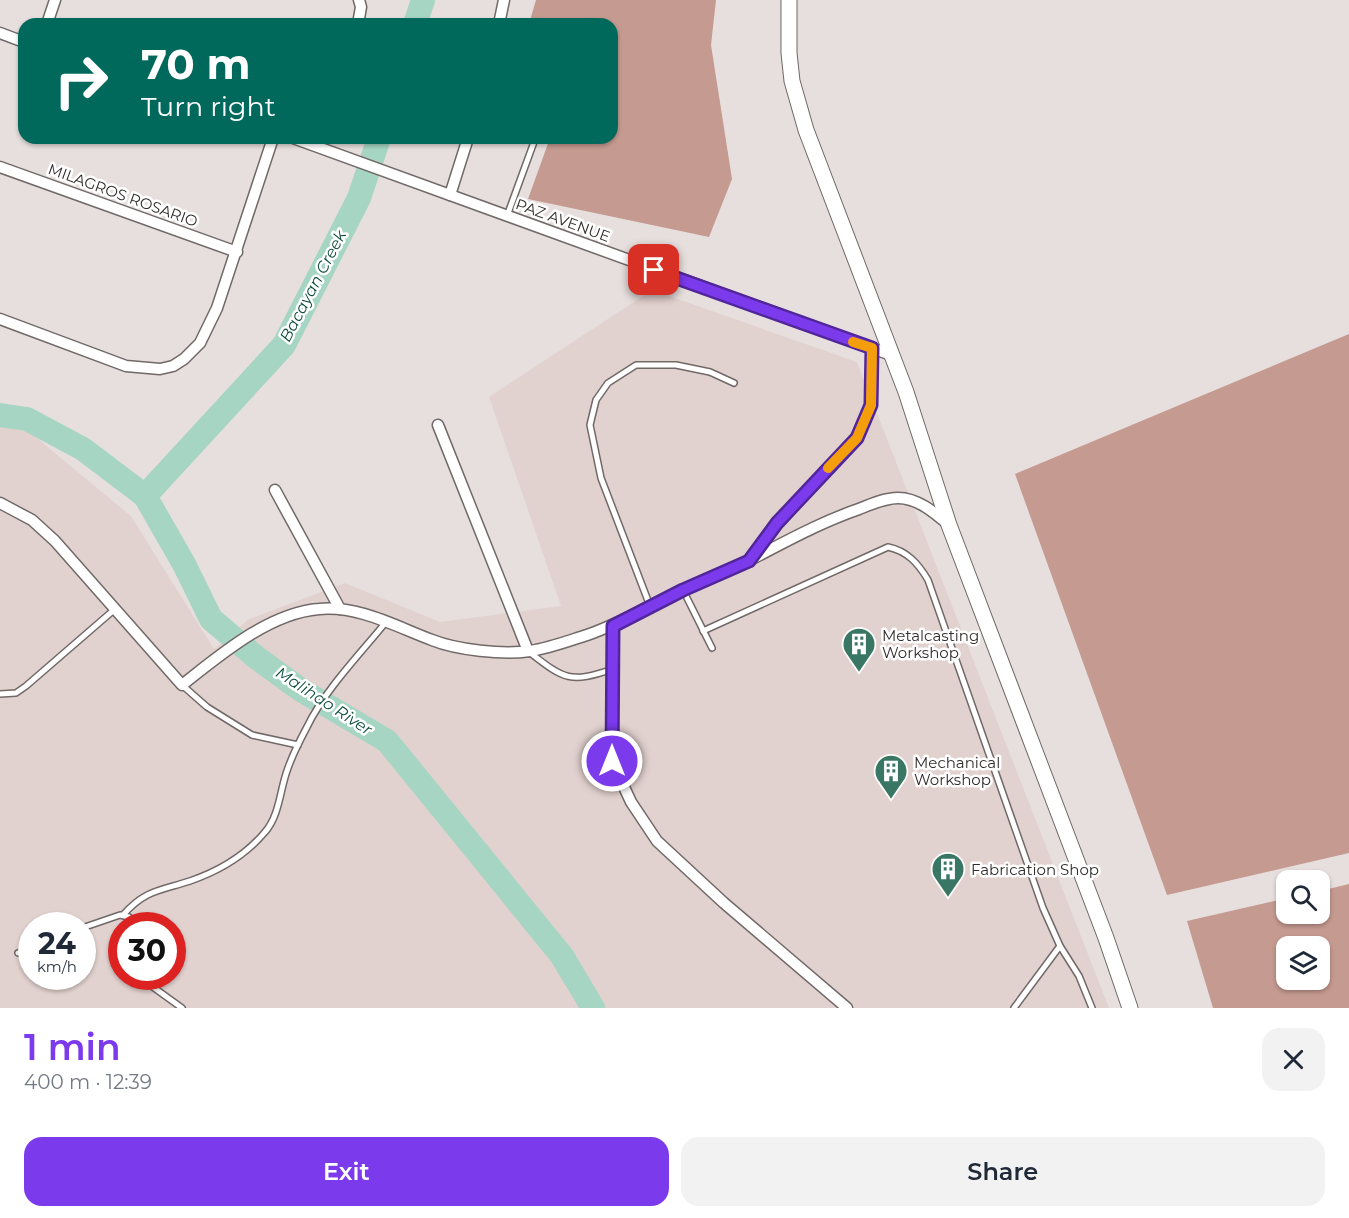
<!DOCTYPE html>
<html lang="en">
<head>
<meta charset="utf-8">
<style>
	:root { --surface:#fff; --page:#f2f2f3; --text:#1f2937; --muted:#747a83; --accent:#7c3aed }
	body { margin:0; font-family:Montserrat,sans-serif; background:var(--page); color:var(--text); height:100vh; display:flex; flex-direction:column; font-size:22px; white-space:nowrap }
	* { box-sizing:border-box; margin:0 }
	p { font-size:20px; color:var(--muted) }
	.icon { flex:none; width:33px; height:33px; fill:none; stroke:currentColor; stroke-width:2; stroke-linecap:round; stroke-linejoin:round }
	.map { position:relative; height:1008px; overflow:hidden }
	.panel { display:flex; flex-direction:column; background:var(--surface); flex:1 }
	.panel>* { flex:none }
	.guide { position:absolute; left:18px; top:18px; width:600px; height:126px; border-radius:18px; box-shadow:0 2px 4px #0004; background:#00695c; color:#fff; overflow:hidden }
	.buttons { position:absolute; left:1276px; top:870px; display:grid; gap:12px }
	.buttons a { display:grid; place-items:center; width:54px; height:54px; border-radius:12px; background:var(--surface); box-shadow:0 2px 4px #0004; font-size:30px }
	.speed { position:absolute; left:18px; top:912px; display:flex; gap:12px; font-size:30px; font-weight:700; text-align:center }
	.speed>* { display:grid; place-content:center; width:78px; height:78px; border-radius:50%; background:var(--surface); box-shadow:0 2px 4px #0004; line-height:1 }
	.speed small { font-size:15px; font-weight:400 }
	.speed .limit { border:9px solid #d22; background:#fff; color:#111 }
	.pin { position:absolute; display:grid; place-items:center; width:51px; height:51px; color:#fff; margin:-26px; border-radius:12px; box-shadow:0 3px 9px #0006 }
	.me { position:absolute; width:66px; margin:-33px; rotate:0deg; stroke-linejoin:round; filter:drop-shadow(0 0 4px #0008) }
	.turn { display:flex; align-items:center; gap:21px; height:126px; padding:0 24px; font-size:27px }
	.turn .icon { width:78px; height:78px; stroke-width:2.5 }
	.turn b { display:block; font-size:42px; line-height:51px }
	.round { display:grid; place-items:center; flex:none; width:63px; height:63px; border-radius:18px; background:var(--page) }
	.headline { display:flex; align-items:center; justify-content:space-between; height:102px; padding:0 24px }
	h1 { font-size:36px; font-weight:600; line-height:45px; color:var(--accent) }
	.button { display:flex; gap:12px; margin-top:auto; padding:12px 24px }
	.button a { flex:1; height:69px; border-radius:18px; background:var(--accent); color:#fff; font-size:24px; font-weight:600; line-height:69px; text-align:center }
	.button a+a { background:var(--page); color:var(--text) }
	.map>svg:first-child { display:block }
	.built { fill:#e2d2cf; fill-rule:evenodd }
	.forest { fill:#c59a90; fill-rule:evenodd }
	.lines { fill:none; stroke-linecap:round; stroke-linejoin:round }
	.river { stroke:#a6d5c4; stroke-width:24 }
	.lane-casing { stroke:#706968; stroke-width:8 }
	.street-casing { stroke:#706968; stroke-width:13 }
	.secondary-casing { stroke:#706968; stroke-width:17 }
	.lane { stroke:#fff; stroke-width:5 }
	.street { stroke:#fff; stroke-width:10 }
	.secondary { stroke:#fff; stroke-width:15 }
	.route-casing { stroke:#51269a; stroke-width:15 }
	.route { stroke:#7c3aed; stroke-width:10 }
	.slow { stroke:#f59e0b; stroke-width:10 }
	.labels { text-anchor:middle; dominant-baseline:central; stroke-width:5; stroke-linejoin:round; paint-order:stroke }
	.street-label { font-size:15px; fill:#302d2c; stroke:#fff }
	.poi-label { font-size:15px; fill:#302d2c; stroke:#fff; text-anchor:start }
	.water-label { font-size:16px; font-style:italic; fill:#0e4d3d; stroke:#fff }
</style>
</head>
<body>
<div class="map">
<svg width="1349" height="1008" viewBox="0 0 1349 1008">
	<rect width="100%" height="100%" fill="#e7dfde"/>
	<path class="built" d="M652 290 857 362 1109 1008H0V426L26 429 131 516 214 649 249 619 345 583 440 622 561 606 489 397ZM32 926H82V976H32ZM122 926H172V976H122Z"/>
	<g class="forest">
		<path d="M536 0H716L711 45 732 179 709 237 528 199 550 138H612V24H529Z"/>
		<path d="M1349 334V853L1167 895 1015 474Z"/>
		<path d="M1349 884V1008H1213L1187 921 1287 898V914H1320V891ZM1287 946H1320V980H1287Z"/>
	</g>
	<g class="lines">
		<g class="river">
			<path d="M415 24 423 0"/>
			<path d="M0 415 27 419 83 449 145 496 184 564 211 619 257 658 301 690 387 741 562 956 593 1008"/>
			<path d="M145 496 284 345 359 198 379 138"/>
		</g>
		<g class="lane-casing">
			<g id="lane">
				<path d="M507 216 534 142"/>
				<path d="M683 590 712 648"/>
				<path d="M650 606 601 478 590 425 596 400 608 383 636 365H676L710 372 734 383"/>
				<path d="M703 631 888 547C907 551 918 563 928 580L1043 908 1060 946 1079 976 1092 1008"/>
				<path d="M529 652C564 679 569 684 613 669"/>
				<path d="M182 685 207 707 252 735 298 745"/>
				<path d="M0 694 16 693 26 686 115 609"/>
				<path d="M123 915C145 890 159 891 190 881 219 871 245 856 265 832 280 815 280 788 288 768 293 754 300 740 307 727 324 691 361 653 386 622"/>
				<path d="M82 928 120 915 129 917 133 926"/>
				<path d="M18 953 32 948"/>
				<path d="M145 976 146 982 182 1008"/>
				<path d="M1014 1008 1060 946"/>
			</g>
		</g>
		<g class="street-casing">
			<g id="street">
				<path d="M47 24 55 0"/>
				<path d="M358 24 361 7 359 0"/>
				<path d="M499 24 504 0"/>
				<path d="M0 33 24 42"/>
				<path d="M293 138 891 355"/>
				<path d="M0 167 237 252"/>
				<path d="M450 195 468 138"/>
				<path d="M0 319 126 366 160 369 173 366 184 359 200 343 217 308 273 138"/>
				<path d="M438 425 528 651"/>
				<path d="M275 490 340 609"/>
				<path d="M0 503 32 520 55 541 182 685C220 655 269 613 319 609 358 605 397 627 432 640 457 650 503 655 530 651 550 648 568 641 587 635 622 623 652 604 686 589 708 578 730 570 752 559 787 541 821 522 859 509 871 504 885 498 898 498 918 498 935 513 949 525"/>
				<path d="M751 558 778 523 857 438 871 405 872 348"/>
				<path d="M613 626 612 761 631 802 657 841 724 903 847 1008"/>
			</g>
		</g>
		<g class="secondary-casing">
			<path id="secondary" d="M789 0V53L792 81 806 130 906 392 949 525 1106 938 1130 1008"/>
		</g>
		<use href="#lane" class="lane"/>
		<use href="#street" class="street"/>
		<use href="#secondary" class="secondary"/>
	</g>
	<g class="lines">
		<g class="route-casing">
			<path id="route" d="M612 761 613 626 683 590 749 561 777 523 857 438 871 405 872 348 654 270"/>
		</g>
		<use href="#route" class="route"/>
		<path class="slow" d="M828 468 857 438 871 405 872 348 853 342"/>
	</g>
	<defs>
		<g id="building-pin" transform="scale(1.725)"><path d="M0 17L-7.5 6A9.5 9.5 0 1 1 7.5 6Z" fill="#397764" stroke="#fff"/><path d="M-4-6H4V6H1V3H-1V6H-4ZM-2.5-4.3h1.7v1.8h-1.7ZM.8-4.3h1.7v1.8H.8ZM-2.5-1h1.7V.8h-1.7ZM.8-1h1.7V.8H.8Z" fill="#fff"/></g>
	</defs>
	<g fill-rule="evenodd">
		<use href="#building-pin" x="859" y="644"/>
		<use href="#building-pin" x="891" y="771"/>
		<use href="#building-pin" x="948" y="869"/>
	</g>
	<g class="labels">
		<g class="street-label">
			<text transform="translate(123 195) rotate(20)">MILAGROS ROSARIO</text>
			<text transform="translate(563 220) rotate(20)">PAZ AVENUE</text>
		</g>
		<g class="poi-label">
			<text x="882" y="635">Metalcasting<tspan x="882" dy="17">Workshop</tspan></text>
			<text x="914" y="762">Mechanical<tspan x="914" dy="17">Workshop</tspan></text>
			<text x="971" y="869">Fabrication Shop</text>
		</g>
		<g class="water-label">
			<text transform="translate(313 286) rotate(-62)">Bacayan Creek</text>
			<text transform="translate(324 701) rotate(33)">Malihao River</text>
		</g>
	</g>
</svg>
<div class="buttons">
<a><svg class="icon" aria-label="search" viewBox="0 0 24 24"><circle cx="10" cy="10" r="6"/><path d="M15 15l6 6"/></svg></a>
<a><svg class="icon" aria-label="layers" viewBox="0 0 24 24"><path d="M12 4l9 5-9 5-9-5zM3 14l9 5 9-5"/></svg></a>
</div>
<div class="speed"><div>24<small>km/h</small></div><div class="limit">30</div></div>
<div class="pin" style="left:654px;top:270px;background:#d93025"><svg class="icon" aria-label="arrive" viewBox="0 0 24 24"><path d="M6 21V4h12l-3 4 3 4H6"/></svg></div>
<svg class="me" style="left:612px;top:761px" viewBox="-20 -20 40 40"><circle r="17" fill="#7c3aed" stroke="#fff" stroke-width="3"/><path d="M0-11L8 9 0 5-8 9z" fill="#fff"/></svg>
<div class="guide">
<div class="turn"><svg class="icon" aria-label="right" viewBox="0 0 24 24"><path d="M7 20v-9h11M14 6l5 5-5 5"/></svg><div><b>70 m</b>Turn right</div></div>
</div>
</div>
<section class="panel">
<div class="headline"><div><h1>1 min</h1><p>400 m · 12:39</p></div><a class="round"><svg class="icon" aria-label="close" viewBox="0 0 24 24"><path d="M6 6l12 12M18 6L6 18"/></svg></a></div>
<div class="button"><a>Exit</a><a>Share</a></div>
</section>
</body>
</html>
